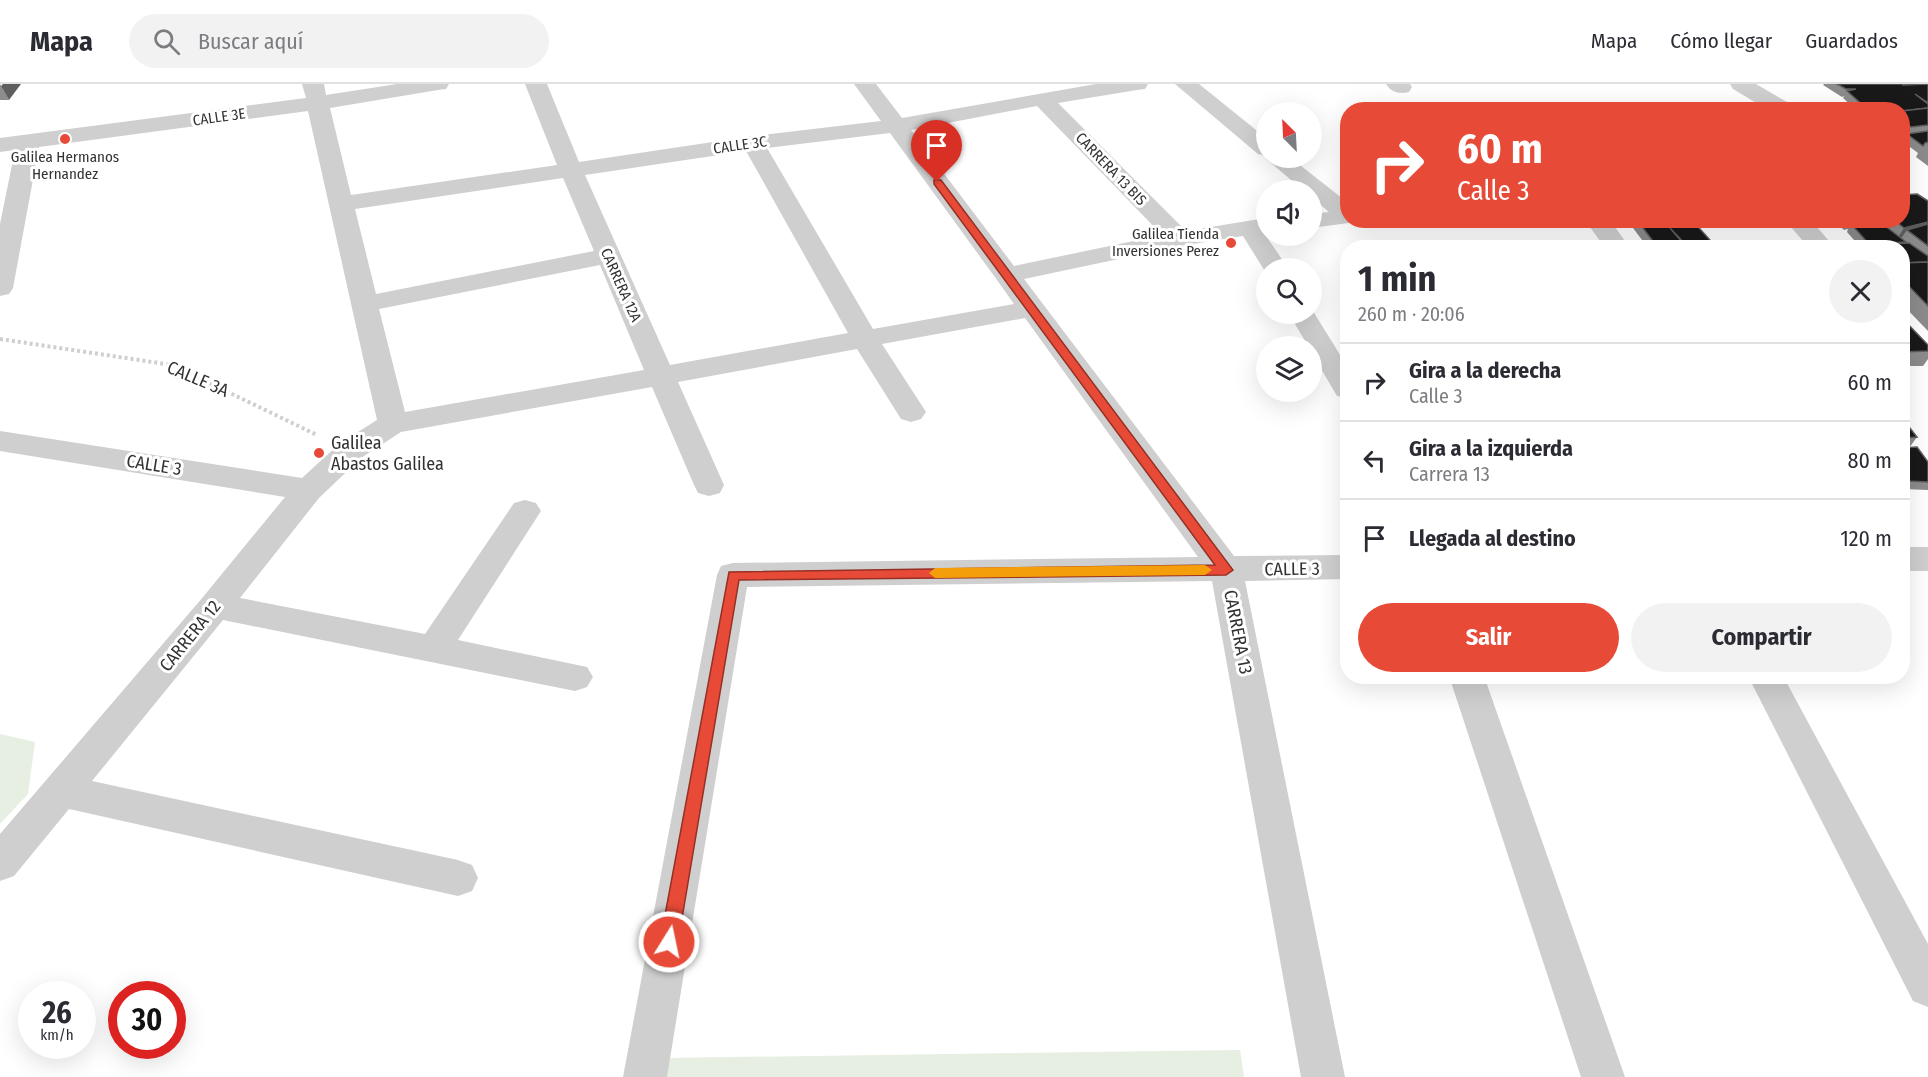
<!DOCTYPE html>
<html lang="es">
<head>
<meta charset="utf-8">
<style>
	:root { --surface:#fff; --page:#f2f2f3; --text:#2b2b33; --muted:#7c7c81; --line:#e1e1e2; --accent:#e74a37 }
	body { margin:0; font-family:"Fira Sans Condensed",sans-serif; background:var(--page); color:var(--text); height:100vh; display:flex; flex-direction:column; font-size:22px; white-space:nowrap }
	* { box-sizing:border-box; margin:0 }
	p { font-size:20px; color:var(--muted) }
	.icon { flex:none; width:33px; height:33px; fill:none; stroke:currentColor; stroke-width:2; stroke-linecap:round; stroke-linejoin:round }
	.map { position:relative; flex:1; overflow:hidden }
	.panel { position:absolute; left:1340px; top:156px; width:570px; height:444px; display:flex; flex-direction:column; background:var(--surface); border-radius:24px; box-shadow:0 6px 24px #0002 }
	.panel>* { flex:none }
	.top-card { position:absolute; left:1340px; top:18px; width:570px; height:126px; border-radius:24px; box-shadow:0 6px 24px #0002; background:#e74a37; color:#fff; overflow:hidden }
	.needle { width:39px; rotate:336deg }
	.controls { position:absolute; left:1256px; top:18px; display:grid; gap:12px }
	.controls a { display:grid; place-items:center; width:66px; height:66px; border-radius:50%; background:var(--surface); box-shadow:0 6px 24px #0002; font-size:30px }
	.speed { position:absolute; left:18px; top:897px; display:flex; gap:12px; font-size:30px; font-weight:700; text-align:center }
	.speed>* { display:grid; place-content:center; width:78px; height:78px; border-radius:50%; background:var(--surface); box-shadow:0 6px 24px #0002; line-height:1 }
	.speed small { font-size:15px; font-weight:400 }
	.speed .limit { border:9px solid #d22; background:#fff; color:#111 }
	.pin { position:absolute; display:grid; place-items:center; width:51px; height:51px; color:#fff; margin:-62px -26px; border-radius:50% 50% 50% 0; rotate:-45deg; box-shadow:0 0 6px #0007 }
	.pin .icon { rotate:45deg }
	.me { position:absolute; width:66px; margin:-33px; rotate:10deg; stroke-linejoin:round; filter:drop-shadow(0 0 4px #0008) }
	.turn { display:flex; align-items:center; gap:21px; height:126px; padding:0 18px; font-size:27px }
	.turn .icon { width:78px; height:78px; stroke-width:2.5 }
	.turn b { display:block; font-size:42px; line-height:51px }
	.round { display:grid; place-items:center; flex:none; width:63px; height:63px; border-radius:32px; background:var(--page) }
	.overview { display:flex; align-items:center; justify-content:space-between; height:102px; padding:0 18px }
	h1 { font-size:36px; font-weight:700; line-height:45px }
	.primary-button { display:flex; gap:12px; margin-top:auto; padding:12px 18px }
	.primary-button a { flex:1; height:69px; border-radius:36px; background:var(--accent); color:#fff; font-size:24px; font-weight:700; line-height:69px; text-align:center }
	.primary-button a+a { background:var(--page); color:var(--text) }
	ul { padding:0; list-style:none }
	li { display:flex; align-items:center; gap:18px; height:78px; padding:0 18px; border-top:2px solid var(--line) }
	li div { flex:1 }
	li b { display:block; font-size:22px }
	li em { font-style:normal }
	header { display:flex; align-items:center; gap:36px; box-sizing:border-box; height:84px; padding:0 30px; background:var(--surface); border-bottom:2px solid var(--line) }
	header strong { font-size:28px }
	nav { display:flex; gap:33px; margin-inline-start:auto; font-size:21px }
	.search { width:420px; height:54px; background:var(--page); display:flex; align-items:center; gap:15px; box-sizing:border-box; padding:0 21px; border-radius:33px; color:var(--muted); font-size:22px }
	.map>svg:first-child { display:block }
	.green { fill:#e6efe1 }
	.lines { fill:none; stroke-linecap:round; stroke-linejoin:round }
	.path { stroke:#cfcfcf; stroke-width:4; stroke-dasharray:3 3; stroke-linecap:butt }
	.street { fill:#cfcfcf; fill-rule:evenodd }
	.wall { fill:#8c8c8c }
	.shaded-wall { fill:#5e5e5e }
	.building { fill:#191919; stroke:#5e5e5e; stroke-width:1.5 }
	.route { fill:#e74a37; stroke:#963024; stroke-width:1.5 }
	.slow { fill:#f59e0b }
	.poi-dot { fill:#e74a37; stroke:#fff; stroke-width:2 }
	.labels { text-anchor:middle; dominant-baseline:central; stroke-width:6; stroke-linejoin:round; paint-order:stroke }
	.far-street-label { font-size:15px; fill:#323232; stroke:#fff }
	.far-poi-label { font-size:15px; fill:#323232; stroke:#fff }
	.street-label { font-size:18px; fill:#323232; stroke:#fff }
	.poi-label { font-size:18px; fill:#323232; stroke:#fff; text-anchor:start }
</style>
</head>
<body>
<header>
<strong>Mapa</strong>
<div class="search"><svg class="icon" aria-label="search" viewBox="0 0 24 24"><circle cx="10" cy="10" r="6"/><path d="M15 15l6 6"/></svg>Buscar aquí</div>
<nav><a>Mapa</a><a>Cómo llegar</a><a>Guardados</a></nav>
</header>
<div class="map">
<svg width="1928" height="993" viewBox="0 0 1928 993">
	<rect width="100%" height="100%" fill="#fff"/>
	<g class="green">
		<path d="M0 650 35 658 28 710 0 740Z"/>
		<path d="M1240 966 1244 993H662L665 974Z"/>
	</g>
	<g class="lines">
		<path class="path" d="M0 255 172 281 317 351"/>
		<g class="street">
			<path d="M302 0H324L326 11 397 0H449L446 5 438 6 330 24 351 111 557 81 525 0H547L579 78 753 52 881 37 854 0H876L902 34 1096 0H1148L1145 5 1137 6 1058 19 1186 147 1266 134V152L1288 184H1266V189L1243 152 1180 162 1024 195 1234 472 1347 471V495L1245 497 1345 993H1301L1212 497 747 503 667 993H623L717 491 721 482 733 479 1198 473 1025 234 882 260 926 328 921 335 911 338 901 335 857 265 678 298 724 401 720 409 709 412 698 409 694 401 652 303 401 348 361 374 319 414 240 514 425 550 514 419 525 416 536 419 541 427 458 556 587 583 593 593 587 603 575 607 223 536 92 697 458 776 472 781 478 794 472 807 458 812 69 725 14 792 0 797V750L203 513 285 413 0 367V347L302 394 339 360 377 336 308 27 39 63 13 204 9 210 0 212V140L15 66 0 68V54L306 14ZM1037 22 1162 151 1014 182 911 46ZM890 49 997 196 1014 220 873 245 767 64ZM746 67 848 249 670 281 585 91ZM563 94 594 167 376 210 355 125ZM600 181 644 286 405 328 379 225Z"/>
			<path d="M1175 0H1199L1266 54V72L1258 70Z"/>
			<path d="M1386 0H1410L1412 3 1409 8C1399 10 1392 9 1386 0Z"/>
			<path d="M1730 0H1756L1792 21 1795 26H1768L1733 5Z"/>
			<path d="M1265 74H1291L1347 118V136H1357L1356 138 1311 144V130L1329 128 1311 113V106H1303Z"/>
			<path d="M1585 136H1610L1630 164H1605Z"/>
			<path d="M1785 136H1811L1835 164H1809Z"/>
			<path d="M1311 224 1347 282V314L1337 312 1311 268V262H1308L1289 230H1311Z"/>
			<rect x="1902" y="463" width="26" height="24"/>
			<path d="M1449 592H1484L1625 993H1581Z"/>
			<path d="M1748 592H1783L1928 860V923L1913 917Z"/>
		</g>
	</g>
	<g class="wall">
		<path d="M0 0 9 16H0Z"/>
		<path d="M1824 0H1928V82L1916 73 1918 69 1902 57V26H1856L1843 14 1844 12 1842 13 1823 1Z"/>
		<path d="M1928 117V247L1902 220V164H1861L1847 148 1848 145 1844 146 1833 136H1902Z"/>
		<path d="M1631 136H1692L1717 164H1648L1630 140Z"/>
		<path d="M1902 234 1928 261V275L1923 282H1902Z"/>
		<path d="M1902 334 1917 353 1909 364 1928 378V406L1902 405Z"/>
	</g>
	<g class="shaded-wall">
		<path d="M3 0H21L9 16 1 2Z"/>
		<path d="M1928 138V150L1907 146 1899 157 1895 158 1904 144Z"/>
	</g>
	<g class="building">
		<path d="M1837 0H1902L1903 1 1928 0V19L1915 10 1928 20V24L1902 27V26H1868L1847 7 1856 5H1846Z"/>
		<path d="M1928 24V41L1911 43 1902 37V27Z"/>
		<path d="M1928 47V58L1925 59 1923 62 1907 50Z"/>
		<path d="M1917 110 1928 117V138L1904 144 1894 136H1902V111Z"/>
		<path d="M1637 136H1692L1717 164H1689L1670 144 1687 164H1658Z"/>
		<path d="M1847 136H1877L1878 137 1849 138Z"/>
		<path d="M1880 138 1906 158 1869 160 1851 140Z"/>
		<path d="M1928 140V162L1907 146Z"/>
		<path d="M1909 159 1928 172V178L1902 179V164H1868L1866 161Z"/>
		<path d="M1928 178V222L1902 195V179Z"/>
		<path d="M1902 234 1928 261V267L1902 268Z"/>
		<path d="M1902 334 1917 353 1902 354Z"/>
		<path d="M1917 363 1928 378V398L1907 397 1902 391V364Z"/>
	</g>
	<path class="route" d="M934 96H941L1233 486 1226 491 739 496 678 858 675 864 669 866 663 864 660 858 729 488 1215 481 934 100Z"/>
	<path class="slow" d="M1205 481 1212 486 1205 491 935 494 929 489 935 484Z"/>
	<g class="poi-dot">
		<circle cx="65" cy="55" r="6"/>
		<circle cx="1231" cy="159" r="6"/>
		<circle cx="319" cy="369" r="6"/>
	</g>
	<g class="labels">
		<g class="far-street-label">
			<text transform="translate(219 33) rotate(-8)">CALLE 3E</text>
			<text transform="translate(740 61) rotate(-8)">CALLE 3C</text>
			<text transform="translate(1111 85) rotate(46)">CARRERA 13 BIS</text>
			<text transform="translate(621 201) rotate(66)">CARRERA 12A</text>
		</g>
		<g class="far-poi-label">
			<text x="65" y="73">Galilea Hermanos<tspan x="65" dy="17">Hernandez</tspan></text>
			<text x="1219" y="150" text-anchor="end">Galilea Tienda<tspan x="1219" dy="17">Inversiones Perez</tspan></text>
		</g>
		<g class="street-label">
			<text transform="translate(198 295) rotate(23)">CALLE 3A</text>
			<text transform="translate(154 381) rotate(9)">CALLE 3</text>
			<text transform="translate(1292 485) rotate(-1)">CALLE 3</text>
			<text transform="translate(1238 548) rotate(79)">CARRERA 13</text>
			<text transform="translate(190 552) rotate(-51)">CARRERA 12</text>
		</g>
		<g class="poi-label">
			<text x="331" y="359">Galilea<tspan x="331" dy="21">Abastos Galilea</tspan></text>
		</g>
	</g>
</svg>
<div class="controls">
<a><svg class="needle" viewBox="-14 -14 28 28"><path d="M0-13l5 13h-10z" fill="#e53935"/><path d="M0 13l5-13h-10z" fill="#7c7c81"/></svg></a>
<a><svg class="icon" aria-label="sound" viewBox="0 0 24 24"><path d="M4 9h4l5-4v14l-5-4H4zM17 9q2 3 0 6"/></svg></a>
<a><svg class="icon" aria-label="search" viewBox="0 0 24 24"><circle cx="10" cy="10" r="6"/><path d="M15 15l6 6"/></svg></a>
<a><svg class="icon" aria-label="layers" viewBox="0 0 24 24"><path d="M12 4l9 5-9 5-9-5zM3 14l9 5 9-5"/></svg></a>
</div>
<div class="speed"><div>26<small>km/h</small></div><div class="limit">30</div></div>
<div class="pin" style="left:937px;top:98px;background:#d93025"><svg class="icon" aria-label="arrive" viewBox="0 0 24 24"><path d="M6 21V4h12l-3 4 3 4H6"/></svg></div>
<svg class="me" style="left:669px;top:858px" viewBox="-20 -20 40 40"><circle r="17" fill="#e74a37" stroke="#fff" stroke-width="3"/><path d="M0-11L8 9 0 5-8 9z" fill="#fff"/></svg>
<div class="top-card">
<div class="turn"><svg class="icon" aria-label="right" viewBox="0 0 24 24"><path d="M7 20v-9h11M14 6l5 5-5 5"/></svg><div><b>60 m</b>Calle 3</div></div>
</div>
<section class="panel">
<div class="overview"><div><h1>1 min</h1><p>260 m · 20:06</p></div><a class="round"><svg class="icon" aria-label="close" viewBox="0 0 24 24"><path d="M6 6l12 12M18 6L6 18"/></svg></a></div>
<ul>
<li><svg class="icon" aria-label="right" viewBox="0 0 24 24"><path d="M7 20v-9h11M14 6l5 5-5 5"/></svg><div><b>Gira a la derecha</b><p>Calle 3</p></div><em>60 m</em></li>
<li><svg class="icon" aria-label="left" viewBox="0 0 24 24"><path d="M17 20v-9H6M10 6l-5 5 5 5"/></svg><div><b>Gira a la izquierda</b><p>Carrera 13</p></div><em>80 m</em></li>
<li><svg class="icon" aria-label="arrive" viewBox="0 0 24 24"><path d="M6 21V4h12l-3 4 3 4H6"/></svg><div><b>Llegada al destino</b></div><em>120 m</em></li>
</ul>
<div class="primary-button"><a>Salir</a><a>Compartir</a></div>
</section>
</div>
</body>
</html>
